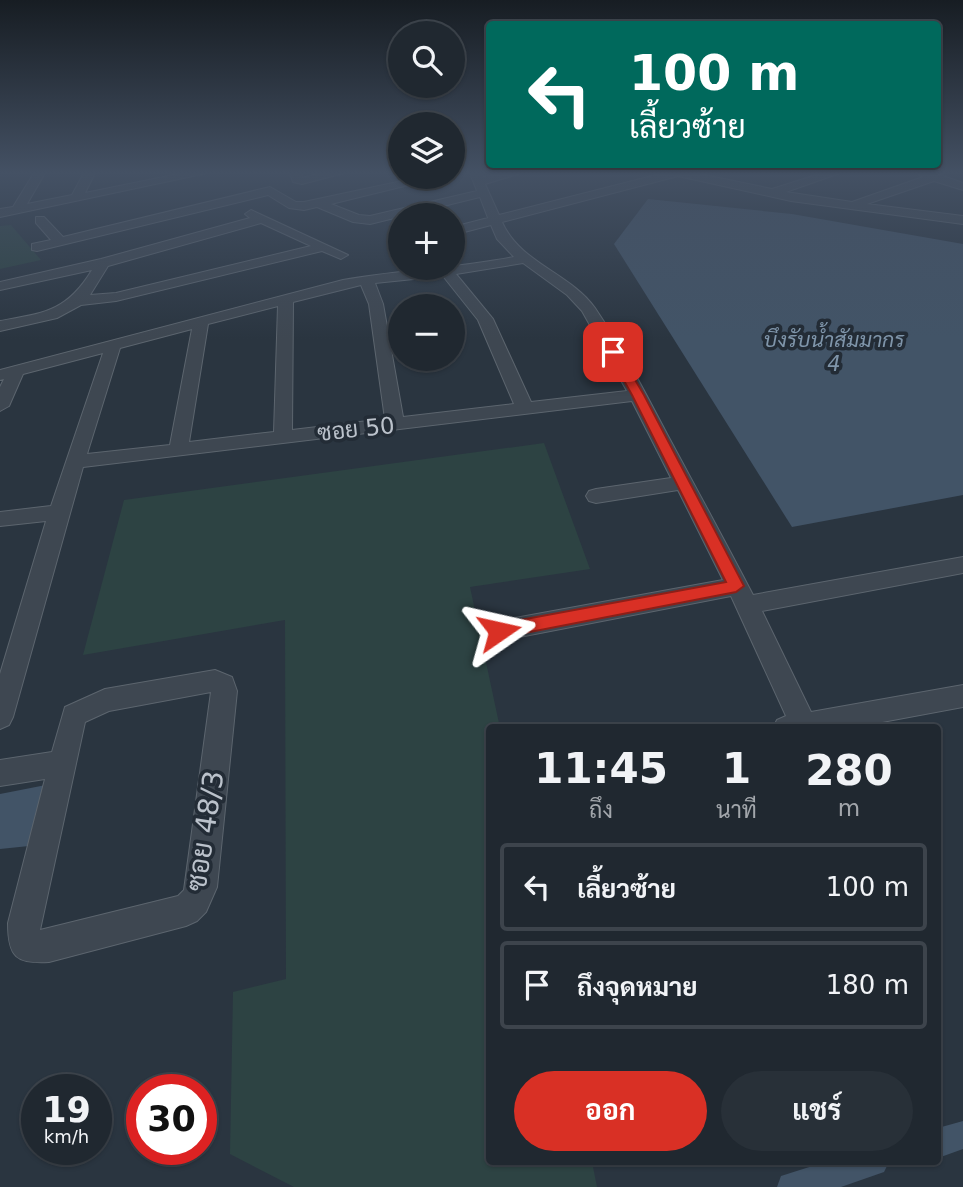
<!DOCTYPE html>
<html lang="th">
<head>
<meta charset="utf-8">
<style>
	:root { --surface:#202830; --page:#283038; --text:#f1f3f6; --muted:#a2a6ab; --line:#3d444c; --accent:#d93025 }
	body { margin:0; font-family:"DejaVu Sans",Sarabun,sans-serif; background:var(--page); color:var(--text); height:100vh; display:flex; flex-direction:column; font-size:26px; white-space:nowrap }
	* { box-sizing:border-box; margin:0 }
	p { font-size:23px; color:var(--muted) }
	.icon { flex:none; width:38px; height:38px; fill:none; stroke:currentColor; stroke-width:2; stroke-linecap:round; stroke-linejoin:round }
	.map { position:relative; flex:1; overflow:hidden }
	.drawer { position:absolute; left:486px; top:724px; width:455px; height:441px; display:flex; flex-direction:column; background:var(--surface); border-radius:7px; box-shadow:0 2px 5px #0004,0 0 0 2px var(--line) }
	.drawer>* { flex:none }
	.top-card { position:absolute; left:486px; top:21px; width:455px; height:147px; border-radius:7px; box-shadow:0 2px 5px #0004,0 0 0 2px var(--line); background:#00695c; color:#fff; overflow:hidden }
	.tools { position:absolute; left:388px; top:21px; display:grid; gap:14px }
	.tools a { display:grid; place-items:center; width:77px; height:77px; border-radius:50%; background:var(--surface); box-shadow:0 2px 5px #0004,0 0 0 2px var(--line); font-size:35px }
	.speed { position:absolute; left:21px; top:1074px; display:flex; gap:14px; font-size:35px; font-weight:700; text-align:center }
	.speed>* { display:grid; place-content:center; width:91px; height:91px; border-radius:50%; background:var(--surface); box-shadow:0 2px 5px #0004,0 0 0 2px var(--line); line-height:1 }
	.speed small { font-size:18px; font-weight:400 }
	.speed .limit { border:10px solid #d22; background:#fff; color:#111 }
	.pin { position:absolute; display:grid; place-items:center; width:60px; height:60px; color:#fff; margin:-30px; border-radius:14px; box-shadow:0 4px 10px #0006 }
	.me { position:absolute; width:77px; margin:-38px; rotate:79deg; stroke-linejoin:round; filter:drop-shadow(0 0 5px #0008) }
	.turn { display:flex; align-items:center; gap:24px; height:147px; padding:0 28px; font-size:32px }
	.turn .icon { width:91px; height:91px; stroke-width:2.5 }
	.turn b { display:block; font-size:49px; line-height:60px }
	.eta { display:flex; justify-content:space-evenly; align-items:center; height:119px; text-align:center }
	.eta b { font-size:42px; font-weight:700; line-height:49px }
	.primary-button { display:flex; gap:14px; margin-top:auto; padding:14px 28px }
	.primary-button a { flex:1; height:80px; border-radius:42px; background:var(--accent); color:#fff; font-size:28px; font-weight:700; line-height:80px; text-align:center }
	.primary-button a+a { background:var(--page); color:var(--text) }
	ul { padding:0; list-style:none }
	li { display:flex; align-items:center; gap:21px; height:88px; margin:0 14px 10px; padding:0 14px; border:4px solid var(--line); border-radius:7px }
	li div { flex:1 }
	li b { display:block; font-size:26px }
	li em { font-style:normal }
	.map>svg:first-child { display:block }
	.green { fill:#2d4343 }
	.water { fill:#425467 }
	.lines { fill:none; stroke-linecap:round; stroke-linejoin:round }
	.canal { fill:#425467; fill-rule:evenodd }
	.minor-casing { stroke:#5c656e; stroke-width:2 }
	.minor { fill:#3e4751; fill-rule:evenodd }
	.route { fill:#d93025; stroke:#8d1f18; stroke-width:2 }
	.labels { text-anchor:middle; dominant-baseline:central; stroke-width:7; stroke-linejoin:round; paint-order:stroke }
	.far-water-label { font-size:21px; font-style:italic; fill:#7f95aa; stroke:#232c36 }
	.street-label { font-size:23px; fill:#bbc2cb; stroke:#232c36 }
	.near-street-label { font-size:28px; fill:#bbc2cb; stroke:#232c36 }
</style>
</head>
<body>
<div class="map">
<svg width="963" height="1187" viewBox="0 0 963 1187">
	<rect width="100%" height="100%" fill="#2a3540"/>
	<g class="green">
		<path d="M11 225 41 260 0 269V226Z"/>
		<path d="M544 443 590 569 470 587 500 728H490V1162H592L597 1187H294L230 1154 233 992 286 979 285 620 83 655 124 500Z"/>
	</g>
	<g class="water">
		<path d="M648 199 792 214 963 244V495L792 527 614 244Z"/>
		<path d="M46 785 29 846 0 849V794Z"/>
	</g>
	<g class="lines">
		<g class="canal">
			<path d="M963 1121V1149L938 1158V1128Z"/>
			<path d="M825 1162H889L884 1172 841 1187H777L781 1176Z"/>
		</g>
		<g class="minor-casing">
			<g id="minor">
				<path d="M34 173H45L27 204 72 195 84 173H95L85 193 183 173H207L0 217V209L13 207Z"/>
				<path d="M290 173H302V178L322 173H344L302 184 293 182Z"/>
				<path d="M470 173H481L483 177 500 173H521L485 184 499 215 664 173H695L772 189 823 173H840L786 192 852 202 923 177 918 173H935L963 183V190L934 181 867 204 963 216V224L791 201 678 176 502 222C520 263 570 273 595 308 622 348 645 392 667 434 696 488 725 541 753 595L963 557V573L762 611 811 712 963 685V707L850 728H773L777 720 786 716 731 596 499 641 491 638 487 631 491 624 499 621 723 580 678 490 596 503 589 501 586 496 589 491 596 489 671 478 632 401 83 467 13 717 9 725 0 729V674L46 521 0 526V512L51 506 103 353 23 374 9 406 0 411V387L4 379 0 380V370L343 280C401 270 457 268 514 257L497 239 491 225 453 235V227L488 218 480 197 370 224 353 222 317 207 304 210 289 208 268 195 37 251 32 250V244L51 240 36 223V217H44L63 237 270 187 296 202H304L421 177H441L331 204 359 215 370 216 477 191ZM523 263 567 295 582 311 627 391 531 402 493 319 456 274ZM443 276 478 320 514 404 403 417 383 304 375 283ZM361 285 369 304 385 419 292 430 293 302ZM278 306 274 432 189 442 208 324ZM192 329 170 445 87 454 120 348Z"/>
				<path d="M251 210 348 255 341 259 322 251 116 301 81 305 57 318 0 331V321C45 313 67 311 92 270L0 290V282L101 259 250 218 245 214ZM261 223 311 246 116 293 90 295 108 266Z"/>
				<path d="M215 670 232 677 237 691 217 887 206 912 197 921 186 926 49 962C16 964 8 957 8 923L45 779 0 786V760L52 752 65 707 105 689ZM211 692 184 890 178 896 40 930 85 722 109 711Z"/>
			</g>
		</g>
		<use href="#minor" class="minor"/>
	</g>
	<linearGradient id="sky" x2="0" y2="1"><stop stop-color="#171d23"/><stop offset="0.51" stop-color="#445164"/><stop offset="1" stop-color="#445164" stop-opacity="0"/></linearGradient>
	<rect width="963" height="339" fill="url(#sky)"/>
	<path class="route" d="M609 349H617L644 395 744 586 736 592 499 638 493 636 491 631 493 626 499 624 726 582 632 395 608 352Z"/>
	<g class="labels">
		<g class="far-water-label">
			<text x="834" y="340">บึงรับน้ำสัมมากร<tspan x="834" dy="24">4</tspan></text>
		</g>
		<g class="street-label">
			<text transform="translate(356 429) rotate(-6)">ซอย 50</text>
		</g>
		<g class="near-street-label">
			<text transform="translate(205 831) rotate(-81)">ซอย 48/3</text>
		</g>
	</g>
</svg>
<div class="tools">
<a><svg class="icon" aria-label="search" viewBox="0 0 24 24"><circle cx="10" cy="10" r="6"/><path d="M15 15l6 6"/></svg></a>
<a><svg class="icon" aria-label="layers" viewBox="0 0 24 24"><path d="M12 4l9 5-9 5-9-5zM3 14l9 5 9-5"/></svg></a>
<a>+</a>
<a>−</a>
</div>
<div class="speed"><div>19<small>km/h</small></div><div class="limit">30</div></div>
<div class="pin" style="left:613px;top:352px;background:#d93025"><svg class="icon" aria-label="arrive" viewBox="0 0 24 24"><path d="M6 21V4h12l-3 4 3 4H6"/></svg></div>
<svg class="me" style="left:499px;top:631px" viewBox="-20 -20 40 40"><path d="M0-17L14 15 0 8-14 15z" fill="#d93025" stroke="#fff" stroke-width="4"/></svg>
<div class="top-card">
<div class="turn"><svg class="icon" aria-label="left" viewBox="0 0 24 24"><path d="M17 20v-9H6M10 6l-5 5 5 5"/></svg><div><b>100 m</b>เลี้ยวซ้าย</div></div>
</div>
<section class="drawer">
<div class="eta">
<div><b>11:45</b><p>ถึง</p></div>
<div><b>1</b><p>นาที</p></div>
<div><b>280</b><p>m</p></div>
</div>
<ul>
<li><svg class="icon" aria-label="left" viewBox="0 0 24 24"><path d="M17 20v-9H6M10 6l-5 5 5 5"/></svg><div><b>เลี้ยวซ้าย</b></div><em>100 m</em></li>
<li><svg class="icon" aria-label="arrive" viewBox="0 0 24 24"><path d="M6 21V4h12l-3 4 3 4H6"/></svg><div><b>ถึงจุดหมาย</b></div><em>180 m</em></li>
</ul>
<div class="primary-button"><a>ออก</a><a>แชร์</a></div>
</section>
</div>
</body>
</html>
